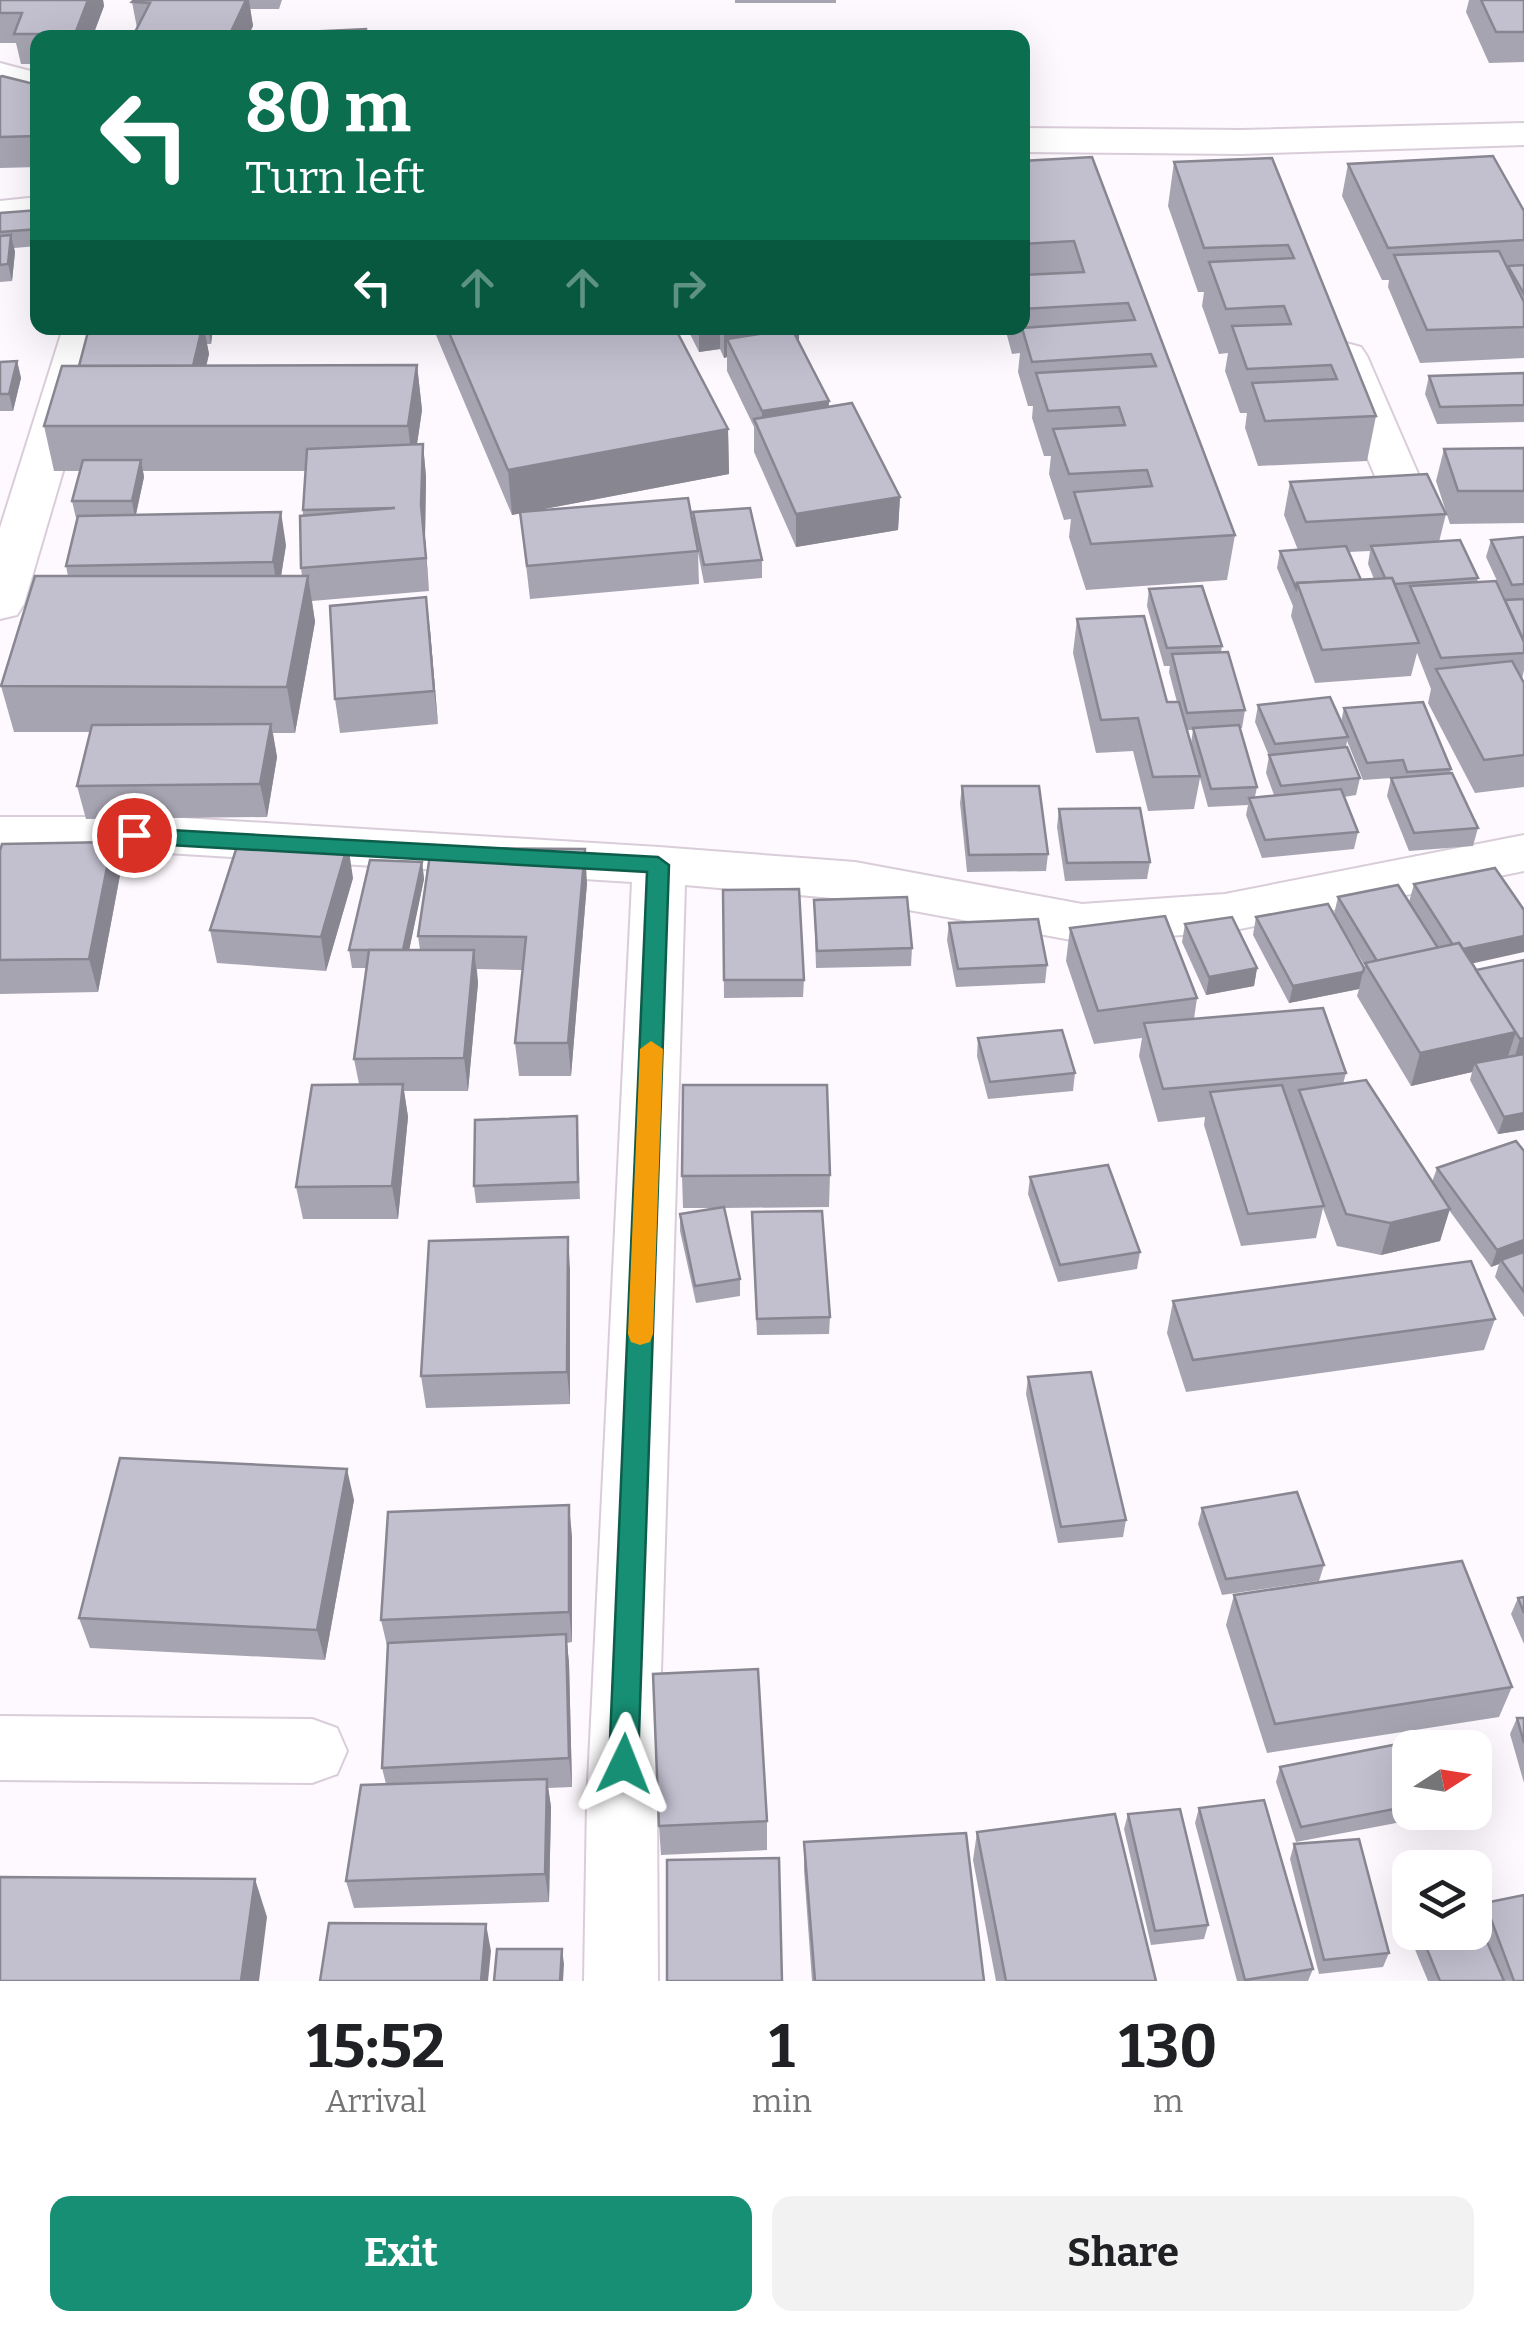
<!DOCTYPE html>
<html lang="en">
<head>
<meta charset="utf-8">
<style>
	:root { --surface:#fff; --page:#f2f2f2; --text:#202124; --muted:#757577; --accent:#168f74 }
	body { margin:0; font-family:Bitter,serif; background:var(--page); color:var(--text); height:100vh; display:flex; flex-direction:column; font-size:38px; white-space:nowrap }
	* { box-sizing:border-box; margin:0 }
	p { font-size:32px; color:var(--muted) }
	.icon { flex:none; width:55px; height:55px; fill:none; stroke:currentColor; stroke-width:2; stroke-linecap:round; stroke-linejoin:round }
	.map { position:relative; height:1981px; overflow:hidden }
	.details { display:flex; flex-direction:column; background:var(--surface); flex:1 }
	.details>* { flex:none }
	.banner { position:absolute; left:30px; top:30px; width:1000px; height:305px; border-radius:20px; box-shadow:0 10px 40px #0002; background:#0b6e4f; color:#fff; overflow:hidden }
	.needle { width:65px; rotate:78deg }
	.buttons { position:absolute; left:1392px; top:1730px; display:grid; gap:20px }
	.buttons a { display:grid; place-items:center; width:100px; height:100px; border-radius:20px; background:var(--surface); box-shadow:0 10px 40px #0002; font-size:50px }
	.pin { position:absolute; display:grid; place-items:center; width:85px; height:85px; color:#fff; margin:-42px; border:5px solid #fff; border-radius:50%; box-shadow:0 2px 10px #0007 }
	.me { position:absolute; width:110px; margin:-55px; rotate:2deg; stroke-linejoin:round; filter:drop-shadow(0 0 8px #0008) }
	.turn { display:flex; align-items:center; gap:35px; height:210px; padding:0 50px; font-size:45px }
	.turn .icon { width:130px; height:130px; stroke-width:2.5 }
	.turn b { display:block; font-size:70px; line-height:85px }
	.lanes { display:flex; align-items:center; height:95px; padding:0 50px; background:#0003; justify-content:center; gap:50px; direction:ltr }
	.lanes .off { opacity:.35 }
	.eta { display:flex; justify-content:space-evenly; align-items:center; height:170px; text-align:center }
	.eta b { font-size:60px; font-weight:700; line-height:70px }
	.primary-button { display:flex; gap:20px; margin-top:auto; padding:20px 50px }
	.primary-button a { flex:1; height:115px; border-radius:20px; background:var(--accent); color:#fff; font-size:40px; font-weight:700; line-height:115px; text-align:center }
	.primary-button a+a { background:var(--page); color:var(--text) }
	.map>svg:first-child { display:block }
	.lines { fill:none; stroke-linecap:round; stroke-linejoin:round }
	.minor-casing { stroke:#d9cdda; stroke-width:4 }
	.major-casing { stroke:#d9cdda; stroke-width:4 }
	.minor { fill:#fff; fill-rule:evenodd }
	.major { fill:#fff; fill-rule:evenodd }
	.wall { fill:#a7a4b2; fill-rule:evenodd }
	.shaded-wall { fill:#888691 }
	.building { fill:#c2bfcf; stroke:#888691; stroke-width:2.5 }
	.route { fill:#168f74; stroke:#0e5d4b; stroke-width:2.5 }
	.slow { fill:#f59e0b }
</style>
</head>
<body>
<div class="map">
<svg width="1524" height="1981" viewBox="0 0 1524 1981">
	<rect width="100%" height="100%" fill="#fef9fe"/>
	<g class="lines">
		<g class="minor-casing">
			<g id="minor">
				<path d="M0 63 38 73V96L0 86Z"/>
				<path d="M63 328H105L24 604 17 615 0 619V528Z"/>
				<path d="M1346 343 1361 347 1367 356 1419 476 1413 486 1397 489 1381 486 1375 476 1325 356 1331 347Z"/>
				<path d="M0 817H167L659 847 855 862 1082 904 1225 894 1524 835V871L1225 932 1082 942 855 900 685 885 657 1803 658 1981H584L587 1803 632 882 167 853H0Z"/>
				<path d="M0 1716 312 1719 337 1728 347 1751 337 1774 312 1783 0 1780Z"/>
			</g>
		</g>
		<g class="major-casing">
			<g id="major">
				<path d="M1524 123V145L1242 154 1022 152V128L1242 130Z"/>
				<path d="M38 197V221L0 225V201Z"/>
			</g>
		</g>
		<use href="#minor" class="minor"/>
		<use href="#major" class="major"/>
	</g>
	<g class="wall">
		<path d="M0 0H103L104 6 92 38H38V64H21L16 43H0Z"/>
		<path d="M134 0H282L279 9H250L253 26 247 38H132L137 28 132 2Z"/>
		<rect x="735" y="0" width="101" height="3"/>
		<path d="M1469 0H1524V62L1489 63 1466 12Z"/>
		<path d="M0 77 38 85V167L0 168Z"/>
		<path d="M1092 157 1235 535 1227 580 1086 590 1069 537 1071 519 1064 520 1049 474 1051 456H1044L1032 418 1033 406H1028L1018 372 1020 353 1012 354 1005 328H1022V161Z"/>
		<path d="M1272 158 1376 416 1367 461 1258 466 1245 428 1247 413H1240L1225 371 1228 353 1219 354 1202 306 1204 292H1198L1168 206 1174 162Z"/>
		<path d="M1348 164 1524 211V209V358L1420 363 1388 287 1389 280H1382L1342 196Z"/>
		<path d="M38 210V246L14 248 15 252 12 281 0 282V213Z"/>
		<path d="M89 328H213L211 344H207L209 354 206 366 417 365 422 410 417 444H423L426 477 425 538 429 591 312 601 315 622 295 733H273L277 757 267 817 86 819 77 786 90 732H14L1 686 68 576 66 566 78 518H76L72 501 80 471H54L44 426 79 366ZM143 471H306L303 510 301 568 302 576H281L286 545 136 515 144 477Z"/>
		<path d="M433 328H675L728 429 729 474 534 511 693 524V512L762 560V578L704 583 698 553 699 584 530 599 520 513 512 515Z"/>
		<path d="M687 328H799V343L829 407 900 497 898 530 796 547 754 452V427L727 371V357L724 358 720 349 699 352Z"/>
		<path d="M17 361 21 378 13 411H0V362Z"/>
		<path d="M1524 373V422L1437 424 1425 394 1429 376Z"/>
		<path d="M1524 448V523L1450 524 1436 481 1444 449Z"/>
		<path d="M1290 482 1446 514 1439 542 1478 578 1477 582 1505 601 1506 600 1486 557 1491 540 1524 537V670L1522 679 1524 683V787L1475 793 1428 703 1431 689 1417 653 1411 676 1315 683 1291 616 1293 606 1277 568 1280 551 1298 550 1284 515ZM1370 551 1368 564 1374 579 1361 580 1349 552Z"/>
		<path d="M1149 589 1222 646 1221 652 1245 710 1242 728H1239L1257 787 1255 797 1274 795 1266 773 1269 756 1255 722 1258 705 1341 722 1344 708 1451 769 1450 774 1478 828 1473 846 1409 851 1387 796 1391 778 1363 780 1347 741 1346 747 1360 778 1356 795 1344 797 1358 832 1354 849 1262 858 1246 815 1248 805 1208 807 1200 778 1194 809 1148 811 1133 751 1096 753 1073 653 1077 619 1167 702H1177L1169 672 1170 666H1164L1147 606ZM1187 730H1193L1191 743Z"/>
		<path d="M430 630 438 724 340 733 335 699Z"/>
		<path d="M962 786 1048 854 1046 871 967 872 960 803Z"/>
		<path d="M1059 809 1150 862 1147 879 1065 881 1057 827Z"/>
		<path d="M112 842 120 875 98 992 0 994V851Z"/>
		<path d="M422 862 424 879 409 950H420L418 936 587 883 571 1076H519L515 1043 522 970 477 969 478 983 468 1091H404L408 1117 398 1219H303L296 1187 359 1084 354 1059 367 968H352L349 950Z"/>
		<path d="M353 878 326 971 217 963 210 930Z"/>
		<path d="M1414 884 1476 970 1524 960V1130L1498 1134 1470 1080 1472 1072 1411 1086 1357 996 1359 989 1289 1003 1253 935 1256 917 1334 914 1338 897 1409 902ZM1334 916 1365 966 1364 968Z"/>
		<path d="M723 890 804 980 803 997 724 998Z"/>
		<path d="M814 900 912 948 911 966 816 968Z"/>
		<path d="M949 923 1047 965 1045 983 956 987 947 940Z"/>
		<path d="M1185 924 1257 968 1254 986 1206 995 1182 942Z"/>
		<path d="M1070 928 1197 998 1194 1019 1346 1073 1343 1084 1432 1182 1437 1168 1524 1151V1317L1495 1277 1499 1264 1491 1267 1449 1210 1440 1241 1381 1255 1337 1246 1323 1208 1316 1238 1241 1246 1204 1125 1205 1117 1158 1122 1139 1056 1142 1038 1094 1044 1066 961Z"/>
		<path d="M978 1038 1075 1073 1073 1091 988 1099 977 1056Z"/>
		<path d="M577 1116 580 1199 476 1203 474 1186Z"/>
		<path d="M830 1175 829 1207 724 1208 740 1279V1296L696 1303 680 1231V1214L716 1208H683L682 1176Z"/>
		<path d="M1030 1177 1140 1252 1137 1269 1058 1282 1028 1194Z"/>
		<path d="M752 1229 830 1317 829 1334 757 1335Z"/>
		<path d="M570 1269V1404L426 1408 421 1376Z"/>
		<path d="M1173 1301 1495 1319 1484 1350 1186 1392 1167 1333Z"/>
		<path d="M1028 1377 1126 1520 1123 1537 1058 1543 1026 1394Z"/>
		<path d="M354 1500 325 1660 90 1648 79 1618Z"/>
		<path d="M1202 1508 1324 1565 1319 1581 1222 1595 1198 1524Z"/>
		<path d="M572 1536V1642L567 1643 569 1663 572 1787 548 1788 551 1807 549 1902 354 1908 346 1881 386 1784 382 1768 388 1650 381 1620Z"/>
		<path d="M1234 1595 1512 1687 1499 1717 1267 1753 1226 1625Z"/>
		<path d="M1524 1597V1644L1511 1614 1518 1598Z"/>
		<path d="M1517 1718H1524V1783L1510 1734Z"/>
		<path d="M1280 1767 1410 1786V1812H1415L1412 1820 1296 1842 1276 1782Z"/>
		<path d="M1199 1808 1313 1969 1308 1981H1237L1195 1823Z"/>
		<path d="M1128 1814 1208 1925 1204 1939 1151 1945 1124 1829Z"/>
		<path d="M767 1821V1850L661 1855 659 1826Z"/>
		<path d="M977 1832 1156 1981H996L973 1860Z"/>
		<path d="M804 1842 984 1981H812L804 1870Z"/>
		<path d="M1294 1844 1389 1953 1383 1967 1319 1974 1290 1859Z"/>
		<path d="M1485 1903 1524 1981H1428L1409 1935 1410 1931V1932H1475L1488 1943 1478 1918Z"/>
	</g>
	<g class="shaded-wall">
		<path d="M88 0H103L104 6 92 38H76L75 34Z"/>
		<path d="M246 0H249L253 26 247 38H228Z"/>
		<path d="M11 235 15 252 12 281 8 264Z"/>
		<path d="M202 328H204L209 354 198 402 192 370Z"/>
		<path d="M208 328H213L211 344Z"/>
		<path d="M699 328H720V349L699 352Z"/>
		<path d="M724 328H799V345L727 339V357L724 358Z"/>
		<path d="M17 361 21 378 13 411 9 394Z"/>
		<path d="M417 365 422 410 413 471 408 426Z"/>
		<path d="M829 401 828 433 762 438V411Z"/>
		<path d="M728 429 729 474 512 515 508 470Z"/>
		<path d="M423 444 426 477 425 538 429 591 421 505Z"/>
		<path d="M141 460 144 477 135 518 132 501Z"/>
		<path d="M900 497 898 530 796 547V514Z"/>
		<path d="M281 512 286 545 278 595 273 562Z"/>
		<path d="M308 576 315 622 295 733 287 687Z"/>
		<path d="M426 597 430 630 438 724 434 691Z"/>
		<path d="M271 724 277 757 267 817 260 784Z"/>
		<path d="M112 842 120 875 98 992 89 959Z"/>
		<path d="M348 844 353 878 326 971 321 937Z"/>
		<path d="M585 849 587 883 571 1076 568 1043Z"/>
		<path d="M422 862 424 879 405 970 403 952Z"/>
		<path d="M1524 936V952L1452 968 1457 951Z"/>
		<path d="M474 950 478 983 468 1091 464 1058Z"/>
		<path d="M1257 968 1254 986 1206 995 1209 977Z"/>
		<path d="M1363 972 1359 989 1289 1003 1293 986Z"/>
		<path d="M1516 1032 1505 1065 1475 1063 1472 1072 1411 1086 1420 1053Z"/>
		<path d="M1524 1038V1054L1515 1056 1520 1039Z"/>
		<path d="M403 1084 408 1117 398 1219 392 1186Z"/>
		<path d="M1524 1113V1130L1498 1134 1504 1117Z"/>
		<path d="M1450 1209 1440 1241 1381 1255 1390 1223Z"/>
		<path d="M568 1237 570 1269V1404L567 1372Z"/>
		<path d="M1524 1240V1255L1501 1260 1499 1264 1491 1267 1497 1250Z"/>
		<path d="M347 1469 354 1500 325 1660 317 1630Z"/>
		<path d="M569 1505 572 1536V1642L569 1612Z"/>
		<path d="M566 1634 569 1663 572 1787 569 1758Z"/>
		<path d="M547 1779 551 1807 549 1902 545 1874Z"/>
		<path d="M255 1879 267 1917 259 1981H241Z"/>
		<path d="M486 1924 491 1951 488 1981H481Z"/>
		<path d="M562 1949 564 1964 563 1981H560Z"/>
	</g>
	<g class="building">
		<path d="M0 0H88L75 34H14L22 13H0Z"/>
		<path d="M134 0H246L228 38H132L150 3 132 2Z"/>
		<path d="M1481 0H1524V32H1496Z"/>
		<path d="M366 29V38H305V32Z"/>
		<path d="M2 76 38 85V136L0 137V77Z"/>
		<path d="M1493 156 1524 211V240L1388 248 1348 164Z"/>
		<path d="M1092 157 1235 535 1091 544 1074 492 1152 486 1147 470 1069 474 1053 429 1125 425 1119 407 1048 411 1036 373 1156 366 1151 354 1032 362 1022 328 1135 320 1128 303 1022 309V275L1084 272 1074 241 1022 244V161Z"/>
		<path d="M1272 158 1376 416 1265 421 1252 383 1337 379 1331 365 1247 369 1232 326 1291 324 1284 306 1226 309 1209 262 1294 258 1288 245 1204 248 1174 162Z"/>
		<path d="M38 210V229L0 232V213Z"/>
		<path d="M11 235 8 264 0 265V236Z"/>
		<path d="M1499 251 1524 302V327L1427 330 1394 255Z"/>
		<path d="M1524 265V294L1508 266Z"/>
		<path d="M89 328H202L193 366H79Z"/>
		<path d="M447 328H675L728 429 508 470Z"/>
		<path d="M792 329 829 401 762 411 727 339Z"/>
		<path d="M17 361 9 394H0V362Z"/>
		<path d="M417 365 408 426H44L62 366Z"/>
		<path d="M1524 373V405L1440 407 1429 376Z"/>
		<path d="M852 403 900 497 796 514 754 419Z"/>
		<path d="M423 444 421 505 426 558 301 568 300 516 395 508 303 510 307 449Z"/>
		<path d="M1524 448V491H1458L1444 449Z"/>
		<path d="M83 460H141L132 501H72Z"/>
		<path d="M1427 474 1446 514 1306 522 1290 482Z"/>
		<path d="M688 498 698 551 527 566 520 512Z"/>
		<path d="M750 508 762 560 704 565 693 512Z"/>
		<path d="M281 512 273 562 66 566 78 516Z"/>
		<path d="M1524 537V584L1512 585 1491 540Z"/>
		<path d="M1460 540 1478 578 1395 584 1392 578H1385L1371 546Z"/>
		<path d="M1346 546 1361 580 1297 583 1296 588 1280 551Z"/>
		<path d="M35 576H308L287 687 1 686Z"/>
		<path d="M1392 578 1419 643 1322 650 1297 583Z"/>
		<path d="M1496 581 1524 642V653L1441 658 1410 586Z"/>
		<path d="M1202 586 1222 646 1167 648 1149 589Z"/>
		<path d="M426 597 434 691 335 699 330 606Z"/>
		<path d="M1524 599V641L1505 600Z"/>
		<path d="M1144 616 1167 702H1179L1200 776 1153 777 1138 718 1101 720 1077 619Z"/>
		<path d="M1228 652 1245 710 1187 713 1172 654Z"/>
		<path d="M1512 661 1524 683V755L1484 760 1436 669Z"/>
		<path d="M1330 697 1348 737 1275 744 1258 705Z"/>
		<path d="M1423 702 1451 769 1407 772 1403 760 1367 763 1344 708Z"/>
		<path d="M271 724 260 784 77 786 92 725Z"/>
		<path d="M1239 725 1257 787 1211 789 1193 728Z"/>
		<path d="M1347 747 1360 778 1281 786 1269 755Z"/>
		<path d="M1452 773 1478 828 1414 833 1391 778Z"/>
		<path d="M962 786H1039L1048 854 969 855Z"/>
		<path d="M1341 789 1358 832 1265 840 1249 798Z"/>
		<path d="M1140 808 1150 862 1067 863 1059 809Z"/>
		<path d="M240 837 348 844 321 937 210 930Z"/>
		<path d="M112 842 89 959 0 960V851L2 844Z"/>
		<path d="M431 848 585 849 568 1043H515L526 937 418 936Z"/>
		<path d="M370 860 422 862 403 950H349Z"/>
		<path d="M1495 868 1524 910V936L1463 949 1459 943 1453 945 1414 884Z"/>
		<path d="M1398 885 1438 948 1377 961 1338 897Z"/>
		<path d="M799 889 804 980H724L723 890Z"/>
		<path d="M907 897 912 948 817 951 814 900Z"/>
		<path d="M1328 904 1364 968 1363 972 1293 986 1256 917Z"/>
		<path d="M1165 916 1197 998 1098 1011 1070 928Z"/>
		<path d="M1232 917 1257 968 1209 977 1185 924Z"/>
		<path d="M1038 919 1047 965 958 969 949 923Z"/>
		<path d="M1459 943 1516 1032 1420 1053 1365 963Z"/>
		<path d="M369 950H474L464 1058 354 1059Z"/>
		<path d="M1524 960V1038L1520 1039 1476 970Z"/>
		<path d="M1323 1008 1346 1073 1163 1089 1144 1023Z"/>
		<path d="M1062 1030 1075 1073 990 1082 978 1038Z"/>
		<path d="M1524 1054V1113L1504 1117 1475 1063Z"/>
		<path d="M1366 1080 1450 1209 1390 1223 1346 1214 1299 1090Z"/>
		<path d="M403 1084 392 1186 296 1187 312 1085Z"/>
		<path d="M683 1085H827L830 1175 682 1176Z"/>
		<path d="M1282 1085 1324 1206 1248 1214 1210 1092Z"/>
		<path d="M577 1116 578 1182 474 1186 475 1120Z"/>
		<path d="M1516 1141 1524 1151V1240L1497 1250 1437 1168Z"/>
		<path d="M1108 1165 1140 1252 1060 1265 1030 1177Z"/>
		<path d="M724 1207 740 1279 695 1286 680 1214Z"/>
		<path d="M822 1211 830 1317 757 1319 752 1212Z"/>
		<path d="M568 1237 567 1372 421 1376 429 1241Z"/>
		<path d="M1524 1252V1292L1501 1260Z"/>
		<path d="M1471 1261 1495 1319 1193 1360 1173 1301Z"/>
		<path d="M1091 1372 1126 1520 1061 1527 1028 1377Z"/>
		<path d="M120 1458 347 1469 317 1630 79 1618Z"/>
		<path d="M1297 1492 1324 1565 1226 1579 1202 1508Z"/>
		<path d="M569 1505V1612L381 1620 388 1512Z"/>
		<path d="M1462 1561 1512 1687 1275 1724 1234 1595Z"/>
		<path d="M1524 1597V1613L1518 1598Z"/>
		<path d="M566 1634 569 1758 382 1768 388 1643Z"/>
		<path d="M758 1669 767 1821 659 1826 653 1674Z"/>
		<path d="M1517 1718H1524V1743Z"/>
		<path d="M1393 1745 1410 1786V1806L1301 1827 1280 1767Z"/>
		<path d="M547 1779 545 1874 346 1881 361 1785Z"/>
		<path d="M1264 1800 1313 1969 1245 1980 1199 1808Z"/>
		<path d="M1180 1809 1208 1925 1155 1931 1128 1814Z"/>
		<path d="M1115 1814 1156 1981H1006L977 1832Z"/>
		<path d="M966 1833 984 1981H815L804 1842Z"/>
		<path d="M1359 1839 1389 1953 1324 1960 1294 1844Z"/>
		<path d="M779 1858 782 1981H667V1860Z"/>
		<path d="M0 1877 255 1879 241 1981H0Z"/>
		<path d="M1524 1895V1981H1514L1485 1903Z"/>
		<path d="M1475 1914 1504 1981H1440L1420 1932H1475Z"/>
		<path d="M329 1923 486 1924 481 1981H320Z"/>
		<path d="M497 1949H562L560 1981H494Z"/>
	</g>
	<path class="route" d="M134 828 658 857 669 865 638 1764 634 1773 624 1777 614 1773 609 1764 647 872 134 843 123 835Z"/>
	<path class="slow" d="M651 1041 663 1049 653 1334 650 1342 640 1345 631 1342 628 1334 640 1049Z"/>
</svg>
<div class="buttons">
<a><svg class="needle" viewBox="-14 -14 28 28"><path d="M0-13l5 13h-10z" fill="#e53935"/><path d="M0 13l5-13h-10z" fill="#757577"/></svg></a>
<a><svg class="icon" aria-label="layers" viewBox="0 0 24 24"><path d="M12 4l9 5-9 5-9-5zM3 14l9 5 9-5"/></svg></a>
</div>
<div class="pin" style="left:134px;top:835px;background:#d93025"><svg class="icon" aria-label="arrive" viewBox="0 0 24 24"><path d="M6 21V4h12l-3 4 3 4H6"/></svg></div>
<svg class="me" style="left:624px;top:1764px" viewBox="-20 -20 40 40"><path d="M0-17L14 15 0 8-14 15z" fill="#168f74" stroke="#fff" stroke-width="4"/></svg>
<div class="banner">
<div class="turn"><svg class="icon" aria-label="left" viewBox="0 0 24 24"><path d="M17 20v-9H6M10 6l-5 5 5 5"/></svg><div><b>80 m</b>Turn left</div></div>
<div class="lanes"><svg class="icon" aria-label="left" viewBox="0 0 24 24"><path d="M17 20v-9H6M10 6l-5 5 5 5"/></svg><svg class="icon off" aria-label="ahead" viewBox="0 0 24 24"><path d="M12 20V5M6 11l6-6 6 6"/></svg><svg class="icon off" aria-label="ahead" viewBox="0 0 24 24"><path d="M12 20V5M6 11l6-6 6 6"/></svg><svg class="icon off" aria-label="right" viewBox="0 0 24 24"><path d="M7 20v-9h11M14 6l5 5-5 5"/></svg></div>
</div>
</div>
<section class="details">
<div class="eta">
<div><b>15:52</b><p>Arrival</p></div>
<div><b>1</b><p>min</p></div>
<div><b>130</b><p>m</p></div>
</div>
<div class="primary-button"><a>Exit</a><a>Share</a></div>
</section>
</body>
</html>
